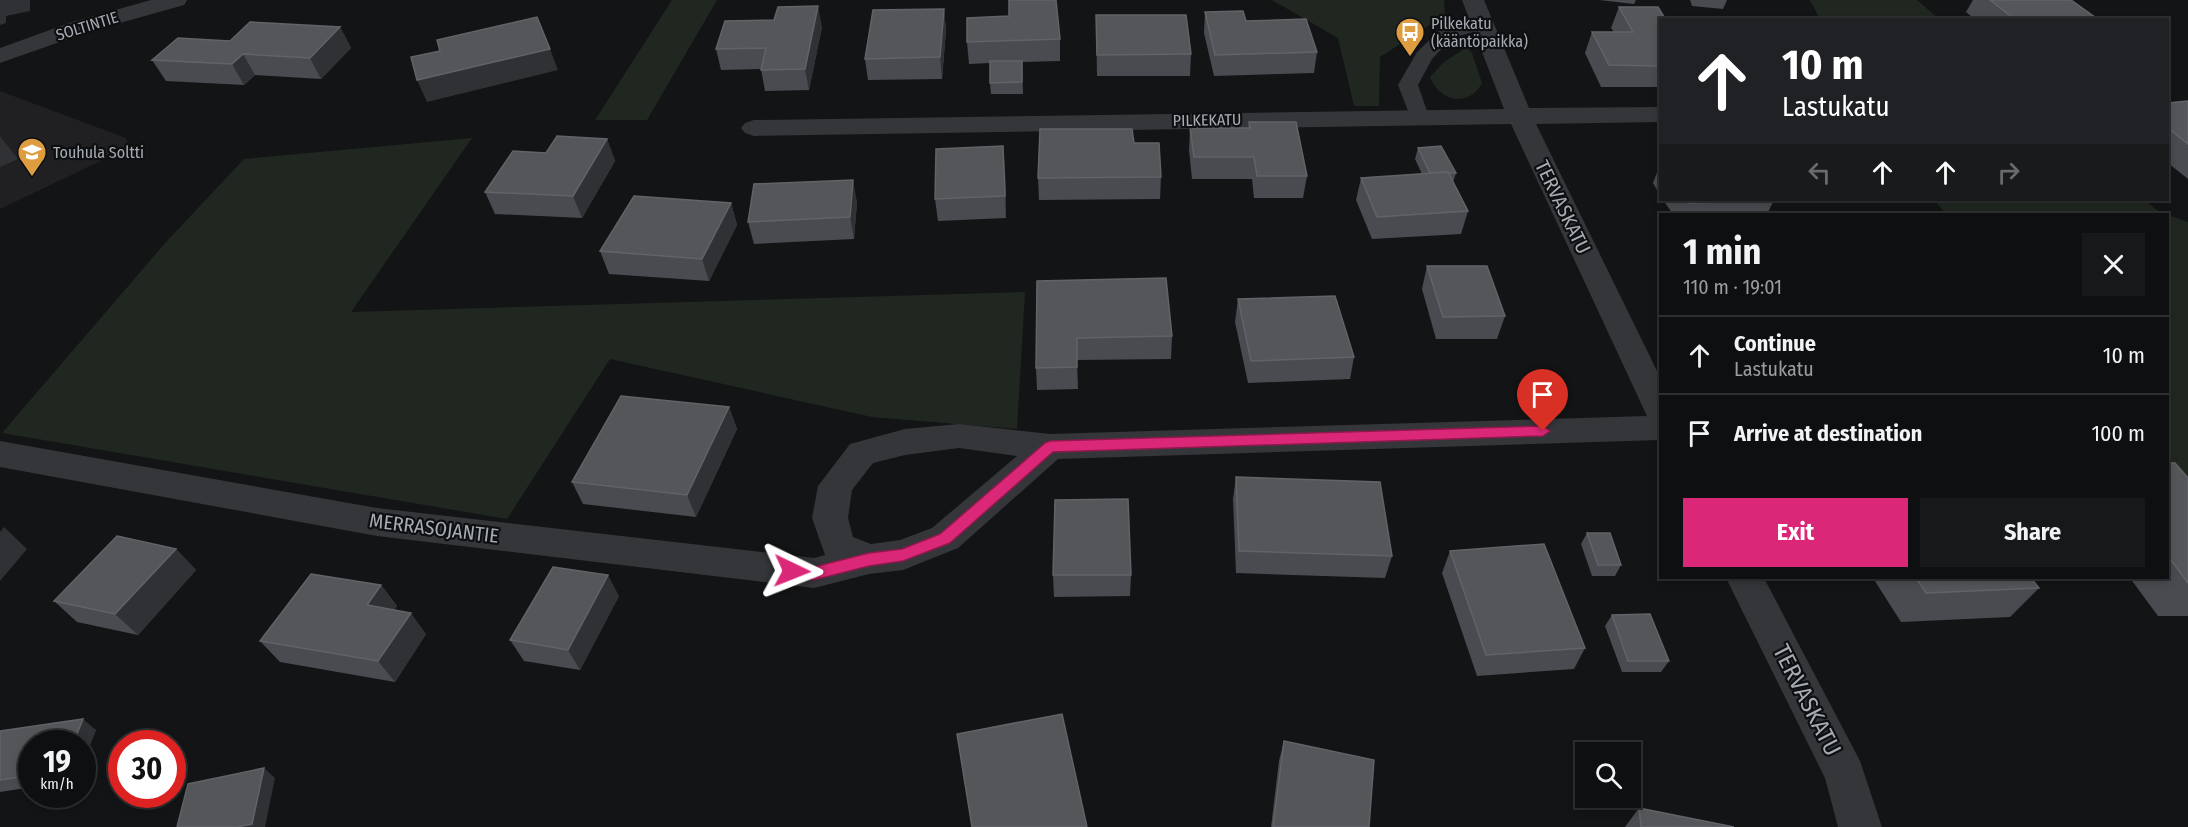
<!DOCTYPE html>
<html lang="en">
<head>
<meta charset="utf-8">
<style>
	:root { --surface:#0e0f10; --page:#171819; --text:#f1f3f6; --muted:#9b9c9f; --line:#2e2f30; --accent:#db2777 }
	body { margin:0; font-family:"Fira Sans Condensed",sans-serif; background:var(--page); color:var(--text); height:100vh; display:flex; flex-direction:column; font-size:22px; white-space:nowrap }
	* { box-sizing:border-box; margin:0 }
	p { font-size:20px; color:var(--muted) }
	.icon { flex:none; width:33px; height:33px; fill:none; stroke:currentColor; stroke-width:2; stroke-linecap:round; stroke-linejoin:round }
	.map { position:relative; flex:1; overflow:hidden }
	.drawer { position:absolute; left:1659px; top:213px; width:510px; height:366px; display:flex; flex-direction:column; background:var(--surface); border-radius:0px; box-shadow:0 3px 9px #0003,0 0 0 2px var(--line) }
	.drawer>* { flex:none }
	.hud { position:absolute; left:1659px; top:18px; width:510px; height:183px; border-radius:0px; box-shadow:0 3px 9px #0003,0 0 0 2px var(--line); background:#202124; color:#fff; overflow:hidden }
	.controls { position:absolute; left:1575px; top:742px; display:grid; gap:12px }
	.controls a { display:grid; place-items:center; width:66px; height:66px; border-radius:0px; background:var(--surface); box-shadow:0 3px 9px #0003,0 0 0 2px var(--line); font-size:30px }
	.speed { position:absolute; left:18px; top:730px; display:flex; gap:12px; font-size:30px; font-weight:700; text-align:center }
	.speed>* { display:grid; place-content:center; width:78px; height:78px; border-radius:50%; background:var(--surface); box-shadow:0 3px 9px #0003,0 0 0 2px var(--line); line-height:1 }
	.speed small { font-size:15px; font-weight:400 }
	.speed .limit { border:9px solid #d22; background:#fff; color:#111 }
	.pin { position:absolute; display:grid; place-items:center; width:51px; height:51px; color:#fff; margin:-62px -26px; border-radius:50% 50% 50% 0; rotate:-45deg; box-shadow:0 0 6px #0007 }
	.pin .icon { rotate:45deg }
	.me { position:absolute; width:66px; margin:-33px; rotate:92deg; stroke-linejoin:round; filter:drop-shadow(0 0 4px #0008) }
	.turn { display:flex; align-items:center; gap:21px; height:126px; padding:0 24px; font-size:27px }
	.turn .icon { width:78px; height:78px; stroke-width:2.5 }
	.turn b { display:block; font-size:42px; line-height:51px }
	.lanes { display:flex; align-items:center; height:57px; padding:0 24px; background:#0003; justify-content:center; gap:30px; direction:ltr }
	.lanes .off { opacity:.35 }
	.round { display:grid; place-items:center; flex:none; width:63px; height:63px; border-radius:0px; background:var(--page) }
	.overview { display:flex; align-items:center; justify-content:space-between; height:102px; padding:0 24px }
	h1 { font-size:36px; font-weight:700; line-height:45px }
	.primary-button { display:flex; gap:12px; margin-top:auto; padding:12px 24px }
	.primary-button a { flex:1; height:69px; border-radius:0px; background:var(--accent); color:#fff; font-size:24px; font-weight:700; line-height:69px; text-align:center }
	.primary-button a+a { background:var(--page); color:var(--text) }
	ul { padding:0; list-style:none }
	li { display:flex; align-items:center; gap:18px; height:78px; padding:0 24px; border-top:2px solid var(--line) }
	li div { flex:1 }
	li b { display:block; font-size:22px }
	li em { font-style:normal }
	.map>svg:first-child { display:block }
	.built { fill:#202022 }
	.green { fill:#202720 }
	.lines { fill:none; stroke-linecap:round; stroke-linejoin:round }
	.lane { fill:#353639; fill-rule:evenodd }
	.street { fill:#353639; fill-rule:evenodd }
	.wall { fill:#4a4b50 }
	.shaded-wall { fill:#303134 }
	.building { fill:#54565a; stroke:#616368; stroke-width:1.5 }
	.route { fill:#db2777; stroke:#8e194d; stroke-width:1.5 }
	.labels { text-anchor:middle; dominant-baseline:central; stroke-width:4.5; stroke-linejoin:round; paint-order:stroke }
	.far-poi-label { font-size:16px; fill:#a6acb4; stroke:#0e0f10; text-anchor:start }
	.far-street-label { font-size:16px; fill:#a6acb4; stroke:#0e0f10 }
	.street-label { font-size:20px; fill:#a6acb4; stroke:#0e0f10 }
	.near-street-label { font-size:24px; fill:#a6acb4; stroke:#0e0f10 }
</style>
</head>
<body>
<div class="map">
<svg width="2188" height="827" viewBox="0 0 2188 827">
	<rect width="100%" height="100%" fill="#131415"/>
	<path class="built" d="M0 91 126 138 128 148 0 209Z"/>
	<g class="green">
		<path d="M672 0H717L647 120H595Z"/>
		<path d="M1272 0H1444L1445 15 1380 57 1379 106H1354L1338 38Z"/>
		<path d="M1810 0H1917L1939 19H1820Z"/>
		<path d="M1467 47 1472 53 1482 83C1480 87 1476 92 1473 94 1456 106 1436 94 1430 77L1444 62Z"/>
		<path d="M472 138 351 312 1025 292 1017 429 872 417 610 359 507 519 2 433 166 242 244 159Z"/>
		<path d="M1934 200H2145L2159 212 2166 214H1946Z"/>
		<path d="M2168 215 2188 222V513L2168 493Z"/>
	</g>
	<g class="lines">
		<path class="lane" d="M1481 19 1487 20 1490 24 1487 28 1452 38 1432 59 1418 85 1429 117 1426 121H1412L1398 85 1417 52 1440 30Z"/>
		<g class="street">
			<path d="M151 0H187L184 5 88 32 0 63V48L72 22Z"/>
			<path d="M1462 0H1484L1529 108 1660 107V122L1536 124 1660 377V440L1058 459 958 548 903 570 869 574 814 588 377 536 0 467V441L377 508 814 558 825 555 812 518 818 486 850 444 905 429 959 424 1050 434 1647 416 1511 124 754 136 745 133 741 128 745 123 754 120 1504 109ZM959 448 1017 456 932 528 900 540 871 544 853 537 848 518 852 490 873 463 905 455Z"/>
			<path d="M1726 578H1764L1860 761 1882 827H1838L1825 778Z"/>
		</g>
	</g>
	<g class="wall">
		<path d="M1599 0H1636L1634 4Z"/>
		<path d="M1690 0H1727L1723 9 1692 6Z"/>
		<path d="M1973 0H2071L2099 20H1976L1966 12Z"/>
		<path d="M1619 7 1660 20V87H1601L1585 53 1592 32H1614L1611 28Z"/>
		<path d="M944 9 946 30 942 79 868 80 865 59Z"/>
		<path d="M1205 12 1246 21 1317 52 1314 73 1214 76 1204 33Z"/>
		<path d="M1096 15 1191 54 1190 76H1097Z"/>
		<path d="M1009 16 1060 39V61L1022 62 1023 94H991L990 83V63L969 64 967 42Z"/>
		<path d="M340 27 351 48 321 79 255 75 244 85 166 81 152 60 230 41Z"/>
		<path d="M822 27 809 90 765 91 761 69 721 70 716 49Z"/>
		<path d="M2188 101V179L2168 163V103Z"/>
		<path d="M1249 122 1307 176 1303 198H1254L1252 179H1192L1189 150 1190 128H1248Z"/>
		<path d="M607 139 615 161 582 218 495 214 485 192Z"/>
		<path d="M1134 143 1161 177 1160 199 1039 200 1038 178Z"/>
		<path d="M1418 148 1456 173 1453 182 1468 211 1461 234 1372 239 1356 200 1361 178 1422 174 1415 159Z"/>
		<path d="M1660 165V195L1653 183Z"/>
		<path d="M1005 168 1006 218 938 221 935 199Z"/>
		<path d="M1663 200H1774L1767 214H1673Z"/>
		<path d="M857 202 854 239 754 244 748 222Z"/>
		<path d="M731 203 737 225 709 281 609 274 600 251Z"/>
		<path d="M1427 266 1505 316 1497 339H1436L1422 289Z"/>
		<path d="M1037 281 1172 336 1171 359 1077 360 1078 389 1037 390 1036 368Z"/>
		<path d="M1238 299 1354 357 1350 379 1248 383 1235 322Z"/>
		<path d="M729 407 737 429 696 517 583 504 572 482Z"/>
		<path d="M2168 463 2188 478V616H2158L2130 578H2168Z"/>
		<path d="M1236 477 1392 556 1385 578 1236 573 1233 499Z"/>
		<path d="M1587 533 1621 565 1615 576H1592L1581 544Z"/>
		<path d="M176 549 196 570 138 635 77 622 54 601Z"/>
		<path d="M1450 551 1585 648 1574 669 1477 676 1442 573Z"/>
		<path d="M1053 575H1131L1130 596 1054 597Z"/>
		<path d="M1873 578H2031L2039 588 2010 617 1901 622Z"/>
		<path d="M381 585 397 606 394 610 426 634 395 682 280 662 260 641Z"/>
		<path d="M619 596 580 670 524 661 510 640Z"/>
		<path d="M1612 615 1669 661 1661 672H1622L1605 626Z"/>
		<path d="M96 730 82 764V744H32V787L0 792V731Z"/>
		<path d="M1284 741 1369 827H1271L1279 761Z"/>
		<path d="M1639 808 1734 827H1625Z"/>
	</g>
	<g class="shaded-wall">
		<path d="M0 0H30V11L6 16V23L0 25Z"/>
		<path d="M818 6 822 27 809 90 805 69Z"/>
		<path d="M944 9 946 30 942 79 940 57Z"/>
		<path d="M340 27 351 48 321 79 310 58Z"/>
		<path d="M550 49 558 70 427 102 417 80Z"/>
		<path d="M243 54 255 75 244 85 232 64Z"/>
		<path d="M0 136 18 159 0 167Z"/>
		<path d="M607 139 615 161 582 218 573 196Z"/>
		<path d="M1003 146 1005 168 1006 218 1005 196Z"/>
		<path d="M853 180 857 202 854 239 850 217Z"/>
		<path d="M731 203 737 225 709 281 702 259Z"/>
		<path d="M729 407 737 429 696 517 687 495Z"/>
		<path d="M4 527 27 549 0 581V532Z"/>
		<path d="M176 549 196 570 138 635 115 614Z"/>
		<path d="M608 575 619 596 580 670 568 650Z"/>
		<path d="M381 585 397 606 383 626 367 605Z"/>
		<path d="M411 613 426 634 395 682 378 661Z"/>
		<path d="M83 719 96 730 82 764V744H73Z"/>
		<path d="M264 768 275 778 265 827H237Z"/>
	</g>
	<g class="building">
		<path d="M1009 0H1056L1060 39 967 42V18L1009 16Z"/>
		<path d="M1990 0H2071L2099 20H2016Z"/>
		<path d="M818 6 805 69 761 70 766 48 716 49 725 21 774 20 778 7Z"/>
		<path d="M1619 7H1658L1666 20H1660V66L1609 65 1592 32H1633Z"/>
		<path d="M944 9 940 57 865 59 873 10Z"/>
		<path d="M1243 11 1246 21 1306 19 1317 52 1215 55 1205 12Z"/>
		<path d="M1096 15H1186L1191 54 1097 55Z"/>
		<path d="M537 17 550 49 417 80 411 57 440 51 437 40Z"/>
		<path d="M250 22 340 27 310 58 243 54 232 64 152 60 178 38 230 41Z"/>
		<path d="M990 61H1022V82L990 83Z"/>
		<path d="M2188 101V144L2168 128V103Z"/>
		<path d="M1249 122H1296L1307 176H1257L1254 157H1194L1190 128H1250Z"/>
		<path d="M1040 129H1132L1134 143H1159L1161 177 1038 178Z"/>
		<path d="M557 136 607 139 573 196 485 192 513 151 546 153Z"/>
		<path d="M1003 146 1005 196 935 199 936 149Z"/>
		<path d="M1441 146 1456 173H1449L1448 172 1430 173 1418 148Z"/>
		<path d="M1448 172 1468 211 1377 217 1361 178Z"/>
		<path d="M853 180 850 217 748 222 754 184Z"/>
		<path d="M634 196 731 203 702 259 600 251Z"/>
		<path d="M1687 200H1774L1689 203Z"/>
		<path d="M1427 266H1487L1505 316 1443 317Z"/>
		<path d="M1166 278 1172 336 1077 338V367L1036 368 1037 281Z"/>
		<path d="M1335 296 1354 357 1251 361 1238 299Z"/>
		<path d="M621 396 729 407 687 495 572 482Z"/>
		<path d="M2168 463H2175L2188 478V583L2168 556Z"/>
		<path d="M1236 477 1380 482 1392 556 1239 551Z"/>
		<path d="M1128 499 1131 575H1053L1055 500Z"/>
		<path d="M1587 533H1610L1621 565H1598Z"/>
		<path d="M117 536 176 549 115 614 54 601Z"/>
		<path d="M1544 544 1585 648 1486 655 1450 551Z"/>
		<path d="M553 567 608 575 568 650 510 640Z"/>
		<path d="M311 574 381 585 367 605 411 613 378 661 260 641Z"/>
		<path d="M1916 578H2031L2039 588 1926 593Z"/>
		<path d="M1650 614 1669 661H1628L1612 615Z"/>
		<path d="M1062 714 1087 827H972L957 734Z"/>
		<path d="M83 719 73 744H32V775L0 780V731Z"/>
		<path d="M1284 741 1374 760 1369 827H1273Z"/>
		<path d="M264 768 252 824 237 827H177L188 784Z"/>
		<path d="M1639 808 1734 827H1641Z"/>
	</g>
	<path class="route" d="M1543 426 1550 431 1543 436 1053 452 950 543 903 561 869 566 814 580 787 575 784 571 787 566 792 564 814 567 869 553 902 549 940 534 1045 443 1050 441Z"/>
	<defs>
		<g id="bus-pin" transform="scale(1.5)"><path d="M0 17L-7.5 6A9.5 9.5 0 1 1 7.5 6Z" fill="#df9d41" stroke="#0e0f10"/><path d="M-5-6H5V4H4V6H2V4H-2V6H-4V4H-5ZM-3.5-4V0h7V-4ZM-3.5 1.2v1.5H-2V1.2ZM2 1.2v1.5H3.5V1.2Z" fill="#fff"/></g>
		<g id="school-pin" transform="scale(1.5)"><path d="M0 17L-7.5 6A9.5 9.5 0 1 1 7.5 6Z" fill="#df9d41" stroke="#0e0f10"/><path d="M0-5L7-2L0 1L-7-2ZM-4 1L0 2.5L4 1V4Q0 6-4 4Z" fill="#fff"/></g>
	</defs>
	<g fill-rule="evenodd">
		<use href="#bus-pin" x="1410" y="32"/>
		<use href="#school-pin" x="32" y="152"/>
	</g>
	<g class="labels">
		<g class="far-poi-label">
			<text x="1431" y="23">Pilkekatu<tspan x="1431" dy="18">(kääntöpaikka)</tspan></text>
			<text x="53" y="152">Touhula Soltti</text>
		</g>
		<g class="far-street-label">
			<text transform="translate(87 26) rotate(-17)">SOLTINTIE</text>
			<text transform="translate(1207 120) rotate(-1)">PILKEKATU</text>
		</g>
		<g class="street-label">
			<text transform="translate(1563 207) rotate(64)">TERVASKATU</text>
			<text transform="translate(434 528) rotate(7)">MERRASOJANTIE</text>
		</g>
		<g class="near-street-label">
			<text transform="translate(1807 700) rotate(63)">TERVASKATU</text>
		</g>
	</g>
</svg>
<div class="controls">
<a><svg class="icon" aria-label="search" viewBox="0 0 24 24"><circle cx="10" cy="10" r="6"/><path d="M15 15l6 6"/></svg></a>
</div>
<div class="speed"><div>19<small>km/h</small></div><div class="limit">30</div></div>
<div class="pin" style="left:1543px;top:431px;background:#d93025"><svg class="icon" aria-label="arrive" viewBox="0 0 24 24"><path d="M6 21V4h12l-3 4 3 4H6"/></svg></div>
<svg class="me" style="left:792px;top:571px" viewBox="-20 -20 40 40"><path d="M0-17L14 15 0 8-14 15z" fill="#db2777" stroke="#fff" stroke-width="4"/></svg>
<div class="hud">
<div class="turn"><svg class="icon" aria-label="ahead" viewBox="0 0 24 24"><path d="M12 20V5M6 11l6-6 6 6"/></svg><div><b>10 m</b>Lastukatu</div></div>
<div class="lanes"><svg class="icon off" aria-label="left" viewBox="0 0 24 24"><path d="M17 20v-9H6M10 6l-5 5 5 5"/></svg><svg class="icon" aria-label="ahead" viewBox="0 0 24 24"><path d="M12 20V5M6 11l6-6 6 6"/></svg><svg class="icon" aria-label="ahead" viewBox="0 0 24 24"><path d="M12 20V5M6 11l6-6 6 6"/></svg><svg class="icon off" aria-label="right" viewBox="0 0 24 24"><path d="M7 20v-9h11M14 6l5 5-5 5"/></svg></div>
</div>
<section class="drawer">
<div class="overview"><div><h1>1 min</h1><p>110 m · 19:01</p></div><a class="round"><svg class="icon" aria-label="close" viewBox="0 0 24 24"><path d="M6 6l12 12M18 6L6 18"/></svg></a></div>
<ul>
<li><svg class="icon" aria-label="ahead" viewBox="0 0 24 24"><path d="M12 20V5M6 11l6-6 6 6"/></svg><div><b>Continue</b><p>Lastukatu</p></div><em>10 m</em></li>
<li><svg class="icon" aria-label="arrive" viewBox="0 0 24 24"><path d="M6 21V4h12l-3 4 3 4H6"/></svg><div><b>Arrive at destination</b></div><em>100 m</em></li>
</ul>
<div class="primary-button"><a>Exit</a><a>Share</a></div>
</section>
</div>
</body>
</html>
